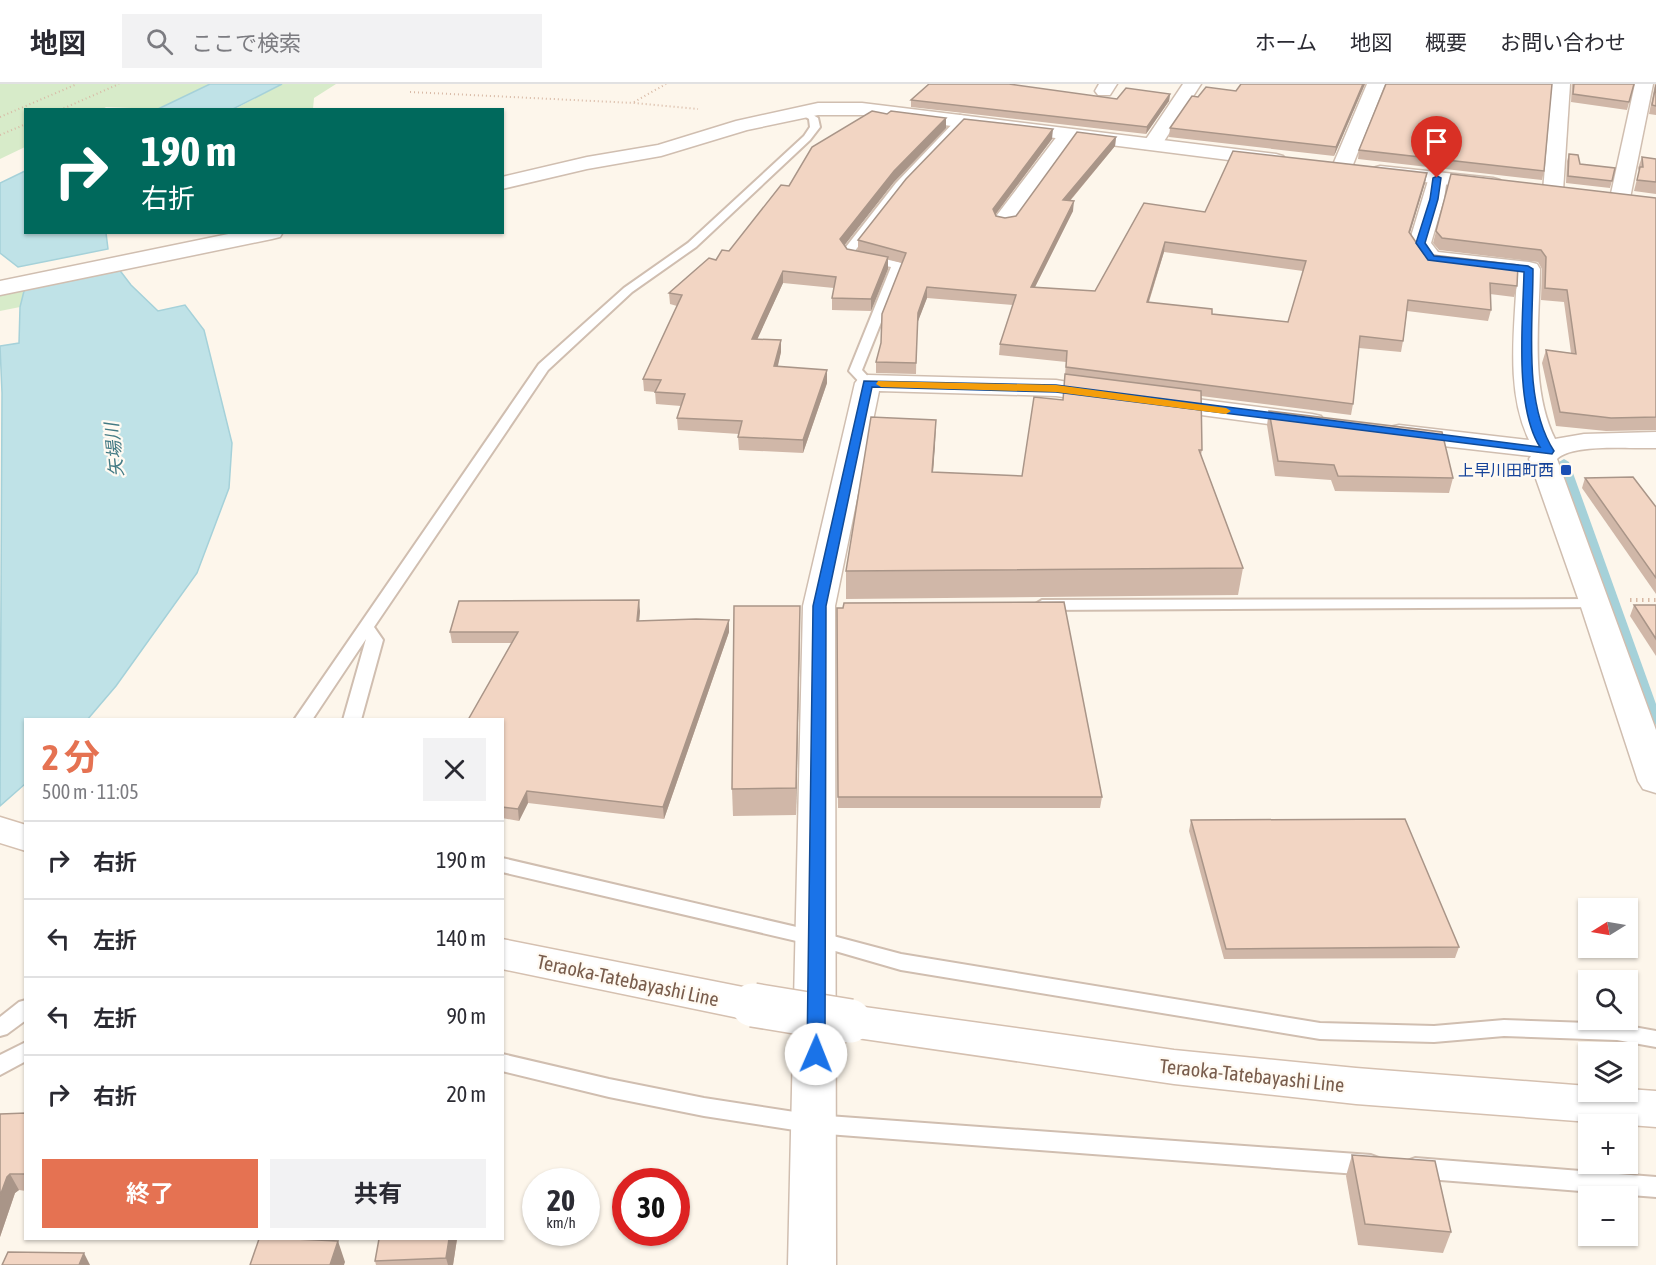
<!DOCTYPE html>
<html lang="ja">
<head>
<meta charset="utf-8">
<style>
	:root { --surface:#fff; --page:#f2f2f3; --text:#2b2b33; --muted:#7c7c81; --line:#e1e1e2; --accent:#e57252 }
	body { margin:0; font-family:"Asap Condensed","Noto Sans JP",sans-serif; background:var(--page); color:var(--text); height:100vh; display:flex; flex-direction:column; font-size:22px; white-space:nowrap }
	* { box-sizing:border-box; margin:0 }
	p { font-size:20px; color:var(--muted) }
	.icon { flex:none; width:33px; height:33px; fill:none; stroke:currentColor; stroke-width:2; stroke-linecap:round; stroke-linejoin:round }
	.map { position:relative; flex:1; overflow:hidden }
	.details { position:absolute; left:24px; top:634px; width:480px; height:522px; display:flex; flex-direction:column; background:var(--surface); border-radius:0px; box-shadow:0 2px 4px #0004 }
	.details>* { flex:none }
	.banner { position:absolute; left:24px; top:24px; width:480px; height:126px; border-radius:0px; box-shadow:0 2px 4px #0004; background:#00695c; color:#fff; overflow:hidden }
	.needle { width:39px; rotate:259deg }
	.tools { position:absolute; left:1578px; top:814px; display:grid; gap:12px }
	.tools a { display:grid; place-items:center; width:60px; height:60px; border-radius:0px; background:var(--surface); box-shadow:0 2px 4px #0004; font-size:30px }
	.speed { position:absolute; left:522px; top:1084px; display:flex; gap:12px; font-size:30px; font-weight:700; text-align:center }
	.speed>* { display:grid; place-content:center; width:78px; height:78px; border-radius:50%; background:var(--surface); box-shadow:0 2px 4px #0004; line-height:1 }
	.speed small { font-size:15px; font-weight:400 }
	.speed .limit { border:9px solid #d22; background:#fff; color:#111 }
	.pin { position:absolute; display:grid; place-items:center; width:51px; height:51px; color:#fff; margin:-62px -26px; border-radius:50% 50% 50% 0; rotate:-45deg; box-shadow:0 0 6px #0007 }
	.pin .icon { rotate:45deg }
	.me { position:absolute; width:66px; margin:-33px; rotate:1deg; stroke-linejoin:round; filter:drop-shadow(0 0 4px #0008) }
	.turn { display:flex; align-items:center; gap:21px; height:126px; padding:0 18px; font-size:27px }
	.turn .icon { width:78px; height:78px; stroke-width:2.5 }
	.turn b { display:block; font-size:42px; line-height:51px }
	.round { display:grid; place-items:center; flex:none; width:63px; height:63px; border-radius:0px; background:var(--page) }
	.head { display:flex; align-items:center; justify-content:space-between; height:102px; padding:0 18px }
	h1 { font-size:36px; font-weight:700; line-height:45px; color:var(--accent) }
	.button { display:flex; gap:12px; margin-top:auto; padding:12px 18px }
	.button a { flex:1; height:69px; border-radius:0px; background:var(--accent); color:#fff; font-size:24px; font-weight:700; line-height:69px; text-align:center }
	.button a+a { background:var(--page); color:var(--text) }
	ul { padding:0; list-style:none }
	li { display:flex; align-items:center; gap:18px; height:78px; padding:0 18px; border-top:2px solid var(--line) }
	li div { flex:1 }
	li b { display:block; font-size:22px }
	li em { font-style:normal }
	header { display:flex; align-items:center; gap:36px; box-sizing:border-box; height:84px; padding:0 30px; background:var(--surface); border-bottom:2px solid var(--line) }
	header strong { font-size:28px }
	nav { display:flex; gap:33px; margin-inline-start:auto; font-size:21px }
	.search { width:420px; height:54px; background:var(--page); display:flex; align-items:center; gap:15px; box-sizing:border-box; padding:0 21px; border-radius:0px; color:var(--muted); font-size:22px }
	.map>svg:first-child { display:block }
	.green { fill:#d7ebc9 }
	.water { fill:#bfe2e7; stroke:#a5d1d9; stroke-width:1.5 }
	.lines { fill:none; stroke-linecap:round; stroke-linejoin:round }
	.stream { fill:#a5d1d9; fill-rule:evenodd }
	.service-casing { stroke:#d0beb0; stroke-width:4 }
	.minor-casing { stroke:#d0beb0; stroke-width:3 }
	.tertiary-casing { stroke:#d0beb0; stroke-width:3 }
	.secondary-casing { stroke:#d5c0b0; stroke-width:3 }
	.path-far1 { stroke:#d8b9a5; stroke-width:2; stroke-dasharray:1 3; stroke-linecap:butt }
	.path { stroke:#d8b9a5; stroke-width:4; stroke-dasharray:1.5 4.5; stroke-linecap:butt }
	.service { fill:#fff; fill-rule:evenodd }
	.minor { fill:#fff; fill-rule:evenodd }
	.tertiary { fill:#fff; fill-rule:evenodd }
	.secondary { fill:#fff; fill-rule:evenodd }
	.secondary-bridge-casing { stroke:#d5c0b0; stroke-width:46; stroke-linecap:butt }
	.secondary-bridge { stroke:#fff; stroke-width:43 }
	.wall { fill:#d0b7a8; fill-rule:evenodd }
	.shaded-wall { fill:#a99588 }
	.building { fill:#f2d5c3; stroke:#a99588; stroke-width:1.5; fill-rule:evenodd }
	.route { fill:#1a73e8; stroke:#114b97; stroke-width:1.5 }
	.slow { fill:#f59e0b }
	.transit-dot { fill:#1a4fb4; stroke:#fffaf2; stroke-width:2 }
	.labels { text-anchor:middle; dominant-baseline:central; stroke-width:4.5; stroke-linejoin:round; paint-order:stroke }
	.transit-label { font-size:16px; fill:#164399; stroke:#fffaf2; text-anchor:end }
	.water-label { font-size:18px; font-style:italic; fill:#437a84; stroke:#fffaf2 }
	.near-street-label { font-size:20px; fill:#795d4d; stroke:#fffaf2 }
</style>
</head>
<body>
<header>
<strong>地図</strong>
<div class="search"><svg class="icon" aria-label="search" viewBox="0 0 24 24"><circle cx="10" cy="10" r="6"/><path d="M15 15l6 6"/></svg>ここで検索</div>
<nav><a>ホーム</a><a>地図</a><a>概要</a><a>お問い合わせ</a></nav>
</header>
<div class="map">
<svg width="1656" height="1181" viewBox="0 0 1656 1181">
	<rect width="100%" height="100%" fill="#fdf6eb"/>
	<g class="green">
		<path d="M0 0H210L158 25 106 23 101 26H26L25 63 0 75Z"/>
		<path d="M282 0H336L314 14 313 25 233 26Z"/>
		<path d="M25 203 20 223 0 227V208Z"/>
	</g>
	<g class="water">
		<path d="M210 0H282L233 25H158Z"/>
		<path d="M25 87 26 148 106 149 108 165 18 183 0 169V99Z"/>
		<path d="M118 184 131 201 158 227 185 221 204 246 232 359 229 404 197 489 116 602 87 636H26L25 700 0 722 2 309 0 262 19 259 20 223 25 203Z"/>
	</g>
	<g class="lines">
		<path class="stream" d="M1564 375 1569 378 1656 620V641L1650 637 1559 378Z"/>
		<g class="service-casing">
			<g id="service">
				<path d="M803 25 818 34 820 43 810 56 696 163 632 208 548 286 374 543 383 556 361 636H343L366 555 312 636H294L539 280 624 204 688 159 804 52 810 43 809 35 798 28Z"/>
				<path d="M957 35 965 37 904 103 854 168 902 179 904 181 862 286 874 299 868 303 863 302 849 287 891 183 847 174 842 168 896 99Z"/>
				<path d="M1596 515 1604 520 1602 523 1042 526 1034 521 1042 516Z"/>
				<path d="M502 774 818 848 901 870 1320 939 1434 942 1504 936 1617 940 1656 947V963L1617 956 1504 952 1434 958 1320 955 901 886 818 862 502 788Z"/>
				<path d="M26 916V936L7 950 0 952V933L19 918Z"/>
				<path d="M26 958V977L0 991V971Z"/>
				<path d="M502 970 609 995 704 1014 814 1031 1371 1071 1379 1074 1382 1081 1379 1088 1371 1091 814 1049 704 1032 609 1013 502 987Z"/>
				<path d="M1415 1074 1656 1093V1113L1415 1094 1407 1091 1404 1084 1407 1077Z"/>
			</g>
		</g>
		<g class="minor-casing">
			<g id="minor">
				<path d="M1099 0H1117L1110 11H1098L1095 7Z"/>
				<path d="M1183 0H1201L1159 65H1145L1142 61Z"/>
				<path d="M1367 0H1385L1352 83 1349 87H1335L1332 83Z"/>
				<path d="M1552 0H1570L1563 107 1560 111 1553 113 1546 111 1543 107Z"/>
				<path d="M1635 0H1653L1630 114 1627 118 1620 120 1613 118 1610 114Z"/>
				<path d="M818 19H862L960 31 967 33 969 37 967 41 960 43 862 31H818L747 46 661 72 587 85 502 105V93L587 73 658 61 736 37Z"/>
				<path d="M1068 45 1075 47 1078 51 1013 141 1005 142 997 141 994 136 997 131 1061 47Z"/>
				<path d="M1437 88 1444 90 1447 94 1444 115 1431 159 1438 168 1529 178 1537 180 1540 185C1539 239 1530 304 1555 355L1584 350 1656 348V364C1633 365 1572 359 1557 375L1656 646V709L1643 705 1638 697 1580 520 1529 375 1531 372 1399 357 1390 355 1386 349 1390 343 1399 341 1529 356C1505 306 1515 244 1517 190L1423 179 1409 159 1430 90Z"/>
				<path d="M238 148H283L280 153 272 155 0 211V197Z"/>
				<path d="M868 291 1056 296 1116 306 1120 311 1116 316 1107 319 1056 312 879 307 835 522 836 1181H788L803 522 855 299 859 294Z"/>
				<path d="M1158 310 1312 330 1321 332 1325 338 1321 344 1312 346 1149 324 1145 318 1149 312Z"/>
			</g>
		</g>
		<g class="tertiary-casing">
			<g id="tertiary">
				<path d="M960 31 1276 70 1283 72 1286 76 1283 80 1276 82 953 41 951 37 953 33Z"/>
				<path d="M1380 82 1493 94 1500 96 1503 100 1500 104 1493 106 1373 92 1370 88 1373 84Z"/>
			</g>
		</g>
		<g class="secondary-casing">
			<g id="secondary">
				<path d="M0 733 26 741V767L0 759Z"/>
				<path d="M502 855 753 905 768 910 774 921 768 932 753 937 502 885Z"/>
				<path d="M850 921 1174 966 1356 984 1588 1002V1008H1628V1005L1656 1007V1043L1356 1020 1174 1000 850 953 835 949 829 937 835 925Z"/>
			</g>
		</g>
		<g class="path-far1">
			<path d="M410 8 634 19 698 25"/>
			<path d="M634 18 666 0"/>
			<path d="M60 26 119 0"/>
			<path d="M0 33 77 0"/>
			<path d="M0 51 26 40"/>
		</g>
		<path class="path" d="M1630 516H1656"/>
		<use href="#service" class="service"/>
		<use href="#minor" class="minor"/>
		<use href="#tertiary" class="tertiary"/>
		<use href="#secondary" class="secondary"/>
		<g class="secondary-bridge-casing">
			<path id="secondary-bridge" d="M753 921 850 937"/>
		</g>
		<use href="#secondary-bridge" class="secondary-bridge"/>
	</g>
	<g class="wall">
		<path d="M1241 0H1365L1334 72 1169 53 1170 44 1198 13 1236 7Z"/>
		<path d="M1572 0H1634L1627 26 1571 18Z"/>
		<path d="M1655 0H1656V31L1649 30Z"/>
		<path d="M1170 10 1169 17 1146 50 911 23V16L1117 15Z"/>
		<path d="M946 44 894 98 844 161 847 165 868 169 858 167V156L1052 55 995 131 996 132 1005 134 1016 132 1116 53 1115 62 1070 117 1073 127 1035 203 1095 207 1205 128 1425 99 1410 149 1424 170 1517 202 1514 213 1490 210 1491 226 1488 237 1407 227 1403 257 1401 268 1359 264 1353 320 1351 331 1201 312 1202 366 1201 371 1243 484 1238 511 846 515V487L936 336 933 388 1022 392 1063 316 1066 278 999 271 1000 260 1013 221 927 214 917 239 916 290 876 289V278L902 179 888 175V185L871 227 832 226V214L834 204 783 199 757 255 781 256V268L777 283 827 299 803 369 739 366 738 353 739 350 678 346 677 334 681 322 656 320 655 308 644 307 643 295 677 222 670 220 669 209 729 167 789 102ZM1164 168 1303 187 1288 238 1212 230 1149 218Z"/>
		<path d="M1359 66 1544 87 1542 96 1358 75Z"/>
		<path d="M1569 70 1580 80 1612 97 1610 104 1566 99 1567 77Z"/>
		<path d="M1642 73 1656 75V110L1634 107 1639 87 1638 84Z"/>
		<path d="M1451 90 1656 114V346L1606 347 1556 342 1542 279 1546 266 1571 269 1564 218 1541 216 1542 185 1538 178 1439 166 1433 159Z"/>
		<path d="M1269 327 1453 394 1449 409 1335 407 1331 396 1275 392 1267 341Z"/>
		<path d="M1585 394 1656 423V510L1582 404Z"/>
		<path d="M1634 521H1656V572L1630 532Z"/>
		<path d="M837 524 1102 713 1100 724H838Z"/>
		<path d="M640 527 639 537 729 548 664 735 528 719 519 737 502 734V636L512 559H452L450 548Z"/>
		<path d="M800 548 796 731 733 732 732 705Z"/>
		<path d="M1191 736 1459 863 1455 874 1224 875 1189 747Z"/>
		<path d="M26 1029V1107L19 1106 15 1109 0 1153V1030Z"/>
		<path d="M1352 1071 1451 1148 1443 1169 1358 1161 1346 1092Z"/>
		<path d="M379 1155H457L453 1181H376L375 1177Z"/>
	</g>
	<g class="shaded-wall">
		<path d="M1363 0H1365L1334 72 1336 63Z"/>
		<path d="M1170 10 1169 17 1146 50 1147 43Z"/>
		<path d="M946 34V44L894 98 840 167V155L894 87Z"/>
		<path d="M1053 45 1052 55 992 135 993 125Z"/>
		<path d="M1116 53 1115 62 1062 126 1063 116Z"/>
		<path d="M1427 89 1425 99 1407 158 1409 148Z"/>
		<path d="M1074 117 1073 127 1030 213 1031 203Z"/>
		<path d="M1165 158 1164 168 1145 229 1147 218Z"/>
		<path d="M888 173V185L871 227V215Z"/>
		<path d="M783 187V199L752 267V255Z"/>
		<path d="M927 203V214L917 240 918 229Z"/>
		<path d="M781 256V268L775 295 774 282Z"/>
		<path d="M827 286V299L803 369V356Z"/>
		<path d="M936 336 935 362 931 414 932 388Z"/>
		<path d="M639 516 640 527 638 549 637 537Z"/>
		<path d="M800 522V548L796 731V704Z"/>
		<path d="M729 536V548L664 735 663 723Z"/>
		<path d="M527 707 528 719 519 737 518 725Z"/>
		<path d="M10 1090 19 1106 15 1109 0 1153V1112L7 1093Z"/>
		<path d="M449 1155H457L453 1181H448L446 1174Z"/>
		<path d="M338 1157 345 1178 344 1181H330Z"/>
		<path d="M84 1169 90 1181H79Z"/>
	</g>
	<g class="building">
		<path d="M929 0H1009L1117 15 1126 4 1170 10 1147 43 911 16Z"/>
		<path d="M1241 0H1363L1336 63 1170 44 1192 12 1198 13 1206 3 1236 7Z"/>
		<path d="M1386 0H1552L1544 87 1359 66Z"/>
		<path d="M1574 0H1634L1629 18 1573 10Z"/>
		<path d="M1656 1V22L1652 21Z"/>
		<path d="M872 27 887 30 891 27 946 34 894 87 840 155 847 165 888 173 871 215 832 214 836 193 783 187 752 255 781 256 774 282 827 286 803 356 738 353 742 337 677 334 685 310 655 308 661 296 643 295 682 211 669 209 709 174 716 176 722 166 729 167 781 101 789 102 812 63Z"/>
		<path d="M964 35 1053 45 993 125 996 132 1005 134 1016 132 1077 48 1116 53 1063 116 1074 117 1031 203 1095 207 1144 119 1205 128 1233 67 1427 89 1409 148 1424 170 1518 181 1517 202 1490 199 1491 226 1408 216 1403 257 1360 252 1353 320 1066 283 1067 267 1000 260 1016 211 927 203 918 229 916 279 876 278 881 259 882 230 906 169 858 156 906 95ZM1165 158 1306 177 1288 238 1212 230V225L1147 218Z"/>
		<path d="M1569 70 1578 71 1580 80 1615 84 1612 97 1568 92Z"/>
		<path d="M1642 73 1656 75V98L1637 96 1640 83H1643Z"/>
		<path d="M1451 90 1656 114V333L1611 334 1560 328 1546 266 1576 270 1567 206 1545 204 1546 173 1541 166 1442 154 1436 147Z"/>
		<path d="M1065 290 1201 307 1202 366H1199L1243 484 846 487 871 333 936 336 932 388 1022 392 1034 313 1063 316Z"/>
		<path d="M1269 327 1442 348 1453 394 1338 392 1334 381 1278 377Z"/>
		<path d="M1633 393 1656 423V494L1585 394Z"/>
		<path d="M639 516 637 537 696 535 729 536 663 723 527 707 518 725 502 723V636H468L518 548H450L459 517Z"/>
		<path d="M1064 518 1102 713H838L837 524H843L844 519Z"/>
		<path d="M1634 521H1656V555Z"/>
		<path d="M734 522H800L796 704 732 705Z"/>
		<path d="M1405 735 1459 863 1226 865 1191 736Z"/>
		<path d="M26 1029V1090H10L7 1093 0 1112V1030Z"/>
		<path d="M1352 1071 1435 1077 1451 1148 1365 1140Z"/>
		<path d="M259 1155H295L338 1157 330 1181H250Z"/>
		<path d="M379 1155H449L446 1174 375 1177Z"/>
		<path d="M8 1168 84 1169 79 1181H2Z"/>
	</g>
	<path class="route" d="M1437 92 1441 94 1438 115 1425 159 1434 172 1528 182 1533 185C1533 241 1523 319 1554 367L1552 370 1056 308 872 303 826 522 825 970 822 975 816 977 809 975 807 970 813 522 864 297 1056 301 1540 363C1514 322 1523 236 1524 188L1428 176 1416 159 1430 115 1433 94Z"/>
	<path class="slow" d="M878 297 1056 301 1226 324 1231 327 1226 330 1056 308 881 303 876 300Z"/>
	<rect class="transit-dot" x="1560" y="380" width="12" height="12" rx="3"/>
	<g class="labels">
		<g class="transit-label">
			<text x="1554" y="386">上早川田町西</text>
		</g>
		<g class="water-label">
			<text transform="translate(114 366) rotate(-96)">矢場川</text>
		</g>
		<g class="near-street-label">
			<text transform="translate(628 896) rotate(12)">Teraoka-Tatebayashi Line</text>
			<text transform="translate(1252 991) rotate(6)">Teraoka-Tatebayashi Line</text>
		</g>
	</g>
</svg>
<div class="tools">
<a><svg class="needle" viewBox="-14 -14 28 28"><path d="M0-13l5 13h-10z" fill="#e53935"/><path d="M0 13l5-13h-10z" fill="#7c7c81"/></svg></a>
<a><svg class="icon" aria-label="search" viewBox="0 0 24 24"><circle cx="10" cy="10" r="6"/><path d="M15 15l6 6"/></svg></a>
<a><svg class="icon" aria-label="layers" viewBox="0 0 24 24"><path d="M12 4l9 5-9 5-9-5zM3 14l9 5 9-5"/></svg></a>
<a>+</a>
<a>−</a>
</div>
<div class="speed"><div>20<small>km/h</small></div><div class="limit">30</div></div>
<div class="pin" style="left:1437px;top:94px;background:#d93025"><svg class="icon" aria-label="arrive" viewBox="0 0 24 24"><path d="M6 21V4h12l-3 4 3 4H6"/></svg></div>
<svg class="me" style="left:816px;top:970px" viewBox="-20 -20 40 40"><circle r="19" fill="#fff"/><path d="M0-13L10 11 0 6-10 11z" fill="#1a73e8"/></svg>
<div class="banner">
<div class="turn"><svg class="icon" aria-label="right" viewBox="0 0 24 24"><path d="M7 20v-9h11M14 6l5 5-5 5"/></svg><div><b>190 m</b>右折</div></div>
</div>
<section class="details">
<div class="head"><div><h1>2 分</h1><p>500 m · 11:05</p></div><a class="round"><svg class="icon" aria-label="close" viewBox="0 0 24 24"><path d="M6 6l12 12M18 6L6 18"/></svg></a></div>
<ul>
<li><svg class="icon" aria-label="right" viewBox="0 0 24 24"><path d="M7 20v-9h11M14 6l5 5-5 5"/></svg><div><b>右折</b></div><em>190 m</em></li>
<li><svg class="icon" aria-label="left" viewBox="0 0 24 24"><path d="M17 20v-9H6M10 6l-5 5 5 5"/></svg><div><b>左折</b></div><em>140 m</em></li>
<li><svg class="icon" aria-label="left" viewBox="0 0 24 24"><path d="M17 20v-9H6M10 6l-5 5 5 5"/></svg><div><b>左折</b></div><em>90 m</em></li>
<li><svg class="icon" aria-label="right" viewBox="0 0 24 24"><path d="M7 20v-9h11M14 6l5 5-5 5"/></svg><div><b>右折</b></div><em>20 m</em></li>
</ul>
<div class="button"><a>終了</a><a>共有</a></div>
</section>
</div>
</body>
</html>
